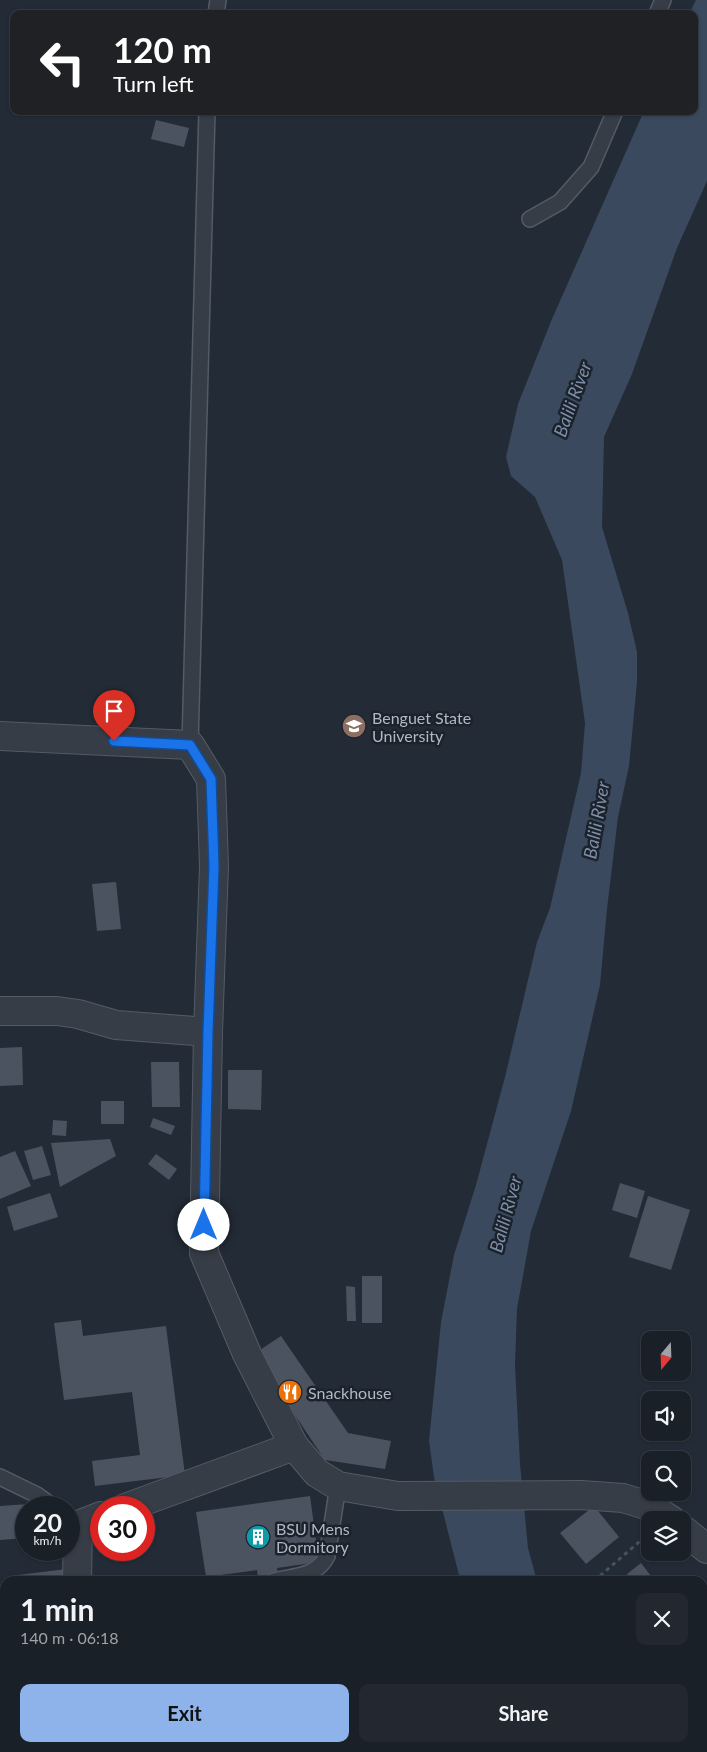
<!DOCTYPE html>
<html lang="en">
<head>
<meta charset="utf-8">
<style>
	:root { --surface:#1a2028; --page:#232830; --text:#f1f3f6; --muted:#9fa3a8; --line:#383e45; --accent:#8eb3eb }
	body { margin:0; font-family:Lato,sans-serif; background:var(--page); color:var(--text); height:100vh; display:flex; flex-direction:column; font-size:19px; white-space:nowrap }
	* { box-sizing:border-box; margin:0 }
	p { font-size:16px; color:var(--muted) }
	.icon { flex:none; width:28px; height:28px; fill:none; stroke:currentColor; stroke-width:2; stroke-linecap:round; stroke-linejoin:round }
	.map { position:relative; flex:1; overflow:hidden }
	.side { position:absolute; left:0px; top:1576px; width:708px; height:176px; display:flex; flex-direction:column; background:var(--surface); border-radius:15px 15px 0 0; box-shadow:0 1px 4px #0004,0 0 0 1px var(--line) }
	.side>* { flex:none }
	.banner { position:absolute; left:10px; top:10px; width:688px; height:105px; border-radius:10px; box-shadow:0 1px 4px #0004,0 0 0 1px var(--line); background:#202124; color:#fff; overflow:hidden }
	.needle { width:32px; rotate:199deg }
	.tools { position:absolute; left:641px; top:1331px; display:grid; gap:10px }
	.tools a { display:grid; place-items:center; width:50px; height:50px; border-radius:10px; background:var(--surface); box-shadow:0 1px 4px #0004,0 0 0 1px var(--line); font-size:25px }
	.speed { position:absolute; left:15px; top:1496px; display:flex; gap:10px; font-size:25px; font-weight:700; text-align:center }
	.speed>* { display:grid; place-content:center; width:65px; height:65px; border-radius:50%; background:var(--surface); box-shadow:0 1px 4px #0004,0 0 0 1px var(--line); line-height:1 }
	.speed small { font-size:12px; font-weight:400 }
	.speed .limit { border:8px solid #d22; background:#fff; color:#111 }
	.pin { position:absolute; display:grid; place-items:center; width:42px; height:42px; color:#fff; margin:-51px -21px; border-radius:50% 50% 50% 0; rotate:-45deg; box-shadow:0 0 5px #0007 }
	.pin .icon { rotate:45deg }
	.me { position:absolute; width:55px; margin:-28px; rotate:0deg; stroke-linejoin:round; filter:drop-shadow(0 0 4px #0008) }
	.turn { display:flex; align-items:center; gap:18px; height:105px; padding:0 20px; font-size:22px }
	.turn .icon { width:65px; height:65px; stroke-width:2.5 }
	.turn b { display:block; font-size:35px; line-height:42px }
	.round { display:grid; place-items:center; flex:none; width:52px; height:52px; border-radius:10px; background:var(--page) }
	.overview { display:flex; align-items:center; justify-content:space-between; height:85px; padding:0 20px }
	h1 { font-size:30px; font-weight:700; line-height:38px }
	.button { display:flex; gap:10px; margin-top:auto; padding:10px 20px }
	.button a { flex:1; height:58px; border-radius:10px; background:var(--accent); color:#111; font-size:20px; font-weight:700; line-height:58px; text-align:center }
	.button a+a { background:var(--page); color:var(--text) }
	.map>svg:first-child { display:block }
	.water { fill:#3a495d }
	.building { fill:#4a535f }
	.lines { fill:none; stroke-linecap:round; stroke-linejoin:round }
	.service-casing { stroke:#545b64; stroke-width:18 }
	.minor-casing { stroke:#545b64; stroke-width:30 }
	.path { stroke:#455457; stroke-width:3; stroke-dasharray:4 4; stroke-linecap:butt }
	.service { stroke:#373d47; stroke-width:15 }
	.minor { stroke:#373d47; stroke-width:28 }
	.route-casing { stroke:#114b97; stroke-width:12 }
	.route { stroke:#1a73e8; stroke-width:9 }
	.labels { text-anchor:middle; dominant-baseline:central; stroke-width:5; stroke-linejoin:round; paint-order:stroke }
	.poi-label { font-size:16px; fill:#b1b8c3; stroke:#1c222b; text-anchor:start }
	.water-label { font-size:18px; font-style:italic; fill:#7c8fa8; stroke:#1c222b }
</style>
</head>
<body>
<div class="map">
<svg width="707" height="1752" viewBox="0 0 707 1752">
	<rect width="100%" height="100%" fill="#232b36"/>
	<g class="water">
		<path d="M696 0H707V181L677 248 632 374 604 437 602 527 628 613 637 652V682L629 766 618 817 607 909 600 985 571 1111 531 1231 517 1309 515 1365 520 1464 528 1548 537 1581H464L459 1575 434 1477 429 1441 441 1322 454 1255 476 1185 505 1077 537 942 550 908 581 773 585 723 562 560 535 497 511 476 506 457 518 404 552 319 644 111H694V14H689Z"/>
		<path d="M540 1748H610L612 1752H542Z"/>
	</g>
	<g class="building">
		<path d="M156 120 189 128 184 147 151 139Z"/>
		<path d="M116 882 121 929 97 931 92 884Z"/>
		<path d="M22 1047 23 1085 0 1086V1048Z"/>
		<path d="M151 1062H179L180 1107H152Z"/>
		<path d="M228 1070H262L261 1110 228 1109Z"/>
		<rect x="101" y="1101" width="23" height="23"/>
		<path d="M153 1118 175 1126 171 1135 150 1127Z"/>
		<path d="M53 1120 67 1121 66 1136 52 1135Z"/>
		<path d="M110 1139 116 1156 60 1187 51 1143Z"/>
		<path d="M42 1146 51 1175 33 1180 24 1151Z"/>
		<path d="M15 1151 31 1186 0 1199V1157Z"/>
		<path d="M156 1154 177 1169 169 1180 148 1164Z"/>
		<path d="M620 1183 645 1191 637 1218 612 1210Z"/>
		<path d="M50 1193 58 1217 14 1231 7 1207Z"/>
		<path d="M648 1196 690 1210 671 1270 629 1257Z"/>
		<rect x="362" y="1276" width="20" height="47"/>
		<path d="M346 1286 355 1287 356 1321H347Z"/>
		<path d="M81 1320 83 1336 166 1326 185 1475 95 1486 92 1461 140 1455 132 1392 64 1400 54 1323Z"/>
		<path d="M281 1336 348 1433 391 1441 385 1469 325 1460 254 1354Z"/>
		<path d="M310 1496 319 1562 277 1568 278 1576 258 1579 257 1570 206 1577 196 1512Z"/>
		<path d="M43 1503 44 1508H26V1538L0 1540V1506Z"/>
		<path d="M594 1506 619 1537 586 1564 560 1533Z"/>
		<path d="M641 1563 651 1576 643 1581H633L627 1574Z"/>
		<path d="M67 1569 68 1581H19L18 1575Z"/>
		<path d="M707 1682V1713L702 1708V1685Z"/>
		<path d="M5 1747 29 1748 32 1752H0V1750Z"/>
	</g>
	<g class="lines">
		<g class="service-casing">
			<g id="service">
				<path d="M216 14 218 0"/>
				<path d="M657 14 663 0"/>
				<path d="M530 219 560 202 591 167 615 111"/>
				<path d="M190 745 207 111"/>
				<path d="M0 1477 37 1495 55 1508"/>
				<path d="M274 1581C294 1576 317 1577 327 1556L338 1486"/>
			</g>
		</g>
		<g class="minor-casing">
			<g id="minor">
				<path d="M0 736 190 745 211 779 214 866 208 1032 204 1253 247 1354 294 1446 317 1473 338 1486 398 1496 581 1495 623 1498 649 1506 671 1520"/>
				<path d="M0 1011H57L78 1014 116 1025 208 1032"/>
				<path d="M125 1508 294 1446"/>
				<path d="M682 1529 707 1549"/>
				<path d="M77 1581 78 1525 101 1516"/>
				<path d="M96 1748V1752"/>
			</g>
		</g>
		<g class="path">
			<path d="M594 1581 646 1536"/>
			<path d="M412 1752 415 1748"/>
		</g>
		<use href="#service" class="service"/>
		<use href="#minor" class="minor"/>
	</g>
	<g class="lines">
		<g class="route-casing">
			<path id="route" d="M114 741 190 745 211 779 214 866 208 1032 204 1225"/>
		</g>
		<use href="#route" class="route"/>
	</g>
	<defs>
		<g id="university-disc" transform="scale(1.25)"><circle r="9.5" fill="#8d6e63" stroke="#1c222b"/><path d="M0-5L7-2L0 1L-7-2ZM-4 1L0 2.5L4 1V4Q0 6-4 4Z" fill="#fff"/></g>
		<g id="restaurant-disc" transform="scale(1.25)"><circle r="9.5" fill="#e8710a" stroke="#1c222b"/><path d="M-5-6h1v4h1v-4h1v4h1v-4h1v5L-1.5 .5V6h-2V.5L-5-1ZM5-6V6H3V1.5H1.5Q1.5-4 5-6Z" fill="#fff"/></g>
		<g id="building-disc" transform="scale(1.25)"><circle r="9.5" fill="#0f9aa8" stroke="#1c222b"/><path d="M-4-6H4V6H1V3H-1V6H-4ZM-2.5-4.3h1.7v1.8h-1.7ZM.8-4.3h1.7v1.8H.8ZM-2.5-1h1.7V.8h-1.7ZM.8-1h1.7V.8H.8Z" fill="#fff"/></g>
	</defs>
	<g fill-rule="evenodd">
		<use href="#university-disc" x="354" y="726"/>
		<use href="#restaurant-disc" x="290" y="1392"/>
		<use href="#building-disc" x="258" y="1537"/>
	</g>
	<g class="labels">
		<g class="poi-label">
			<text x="372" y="717">Benguet State<tspan x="372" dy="18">University</tspan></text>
			<text x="308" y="1392">Snackhouse</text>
			<text x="276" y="1528">BSU Mens<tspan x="276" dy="18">Dormitory</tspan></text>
		</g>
		<g class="water-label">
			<text transform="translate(572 399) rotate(-70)">Balili River</text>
			<text transform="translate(596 820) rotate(-80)">Balili River</text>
			<text transform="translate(505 1214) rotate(-75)">Balili River</text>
		</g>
	</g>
</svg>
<div class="tools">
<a><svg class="needle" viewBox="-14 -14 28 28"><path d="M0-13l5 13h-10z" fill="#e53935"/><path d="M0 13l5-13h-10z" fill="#9fa3a8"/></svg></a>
<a><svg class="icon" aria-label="sound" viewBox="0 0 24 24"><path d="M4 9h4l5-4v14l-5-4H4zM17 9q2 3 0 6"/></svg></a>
<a><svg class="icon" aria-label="search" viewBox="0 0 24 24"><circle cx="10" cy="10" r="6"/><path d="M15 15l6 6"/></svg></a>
<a><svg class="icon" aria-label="layers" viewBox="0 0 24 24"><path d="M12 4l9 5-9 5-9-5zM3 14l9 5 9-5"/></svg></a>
</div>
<div class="speed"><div>20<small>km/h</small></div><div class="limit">30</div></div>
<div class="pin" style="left:114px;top:741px;background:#d93025"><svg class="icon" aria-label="arrive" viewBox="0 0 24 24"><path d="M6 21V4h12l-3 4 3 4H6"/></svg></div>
<svg class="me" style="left:204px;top:1225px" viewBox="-20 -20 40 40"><circle r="19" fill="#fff"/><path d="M0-13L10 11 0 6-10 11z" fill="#1a73e8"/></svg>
<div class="banner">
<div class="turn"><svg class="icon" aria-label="left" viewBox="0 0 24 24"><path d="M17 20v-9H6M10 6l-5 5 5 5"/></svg><div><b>120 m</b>Turn left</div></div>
</div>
<section class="side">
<div class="overview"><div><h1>1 min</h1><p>140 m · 06:18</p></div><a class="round"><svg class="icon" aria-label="close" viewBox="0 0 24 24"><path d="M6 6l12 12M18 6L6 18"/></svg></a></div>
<div class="button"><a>Exit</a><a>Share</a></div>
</section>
</div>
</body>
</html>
